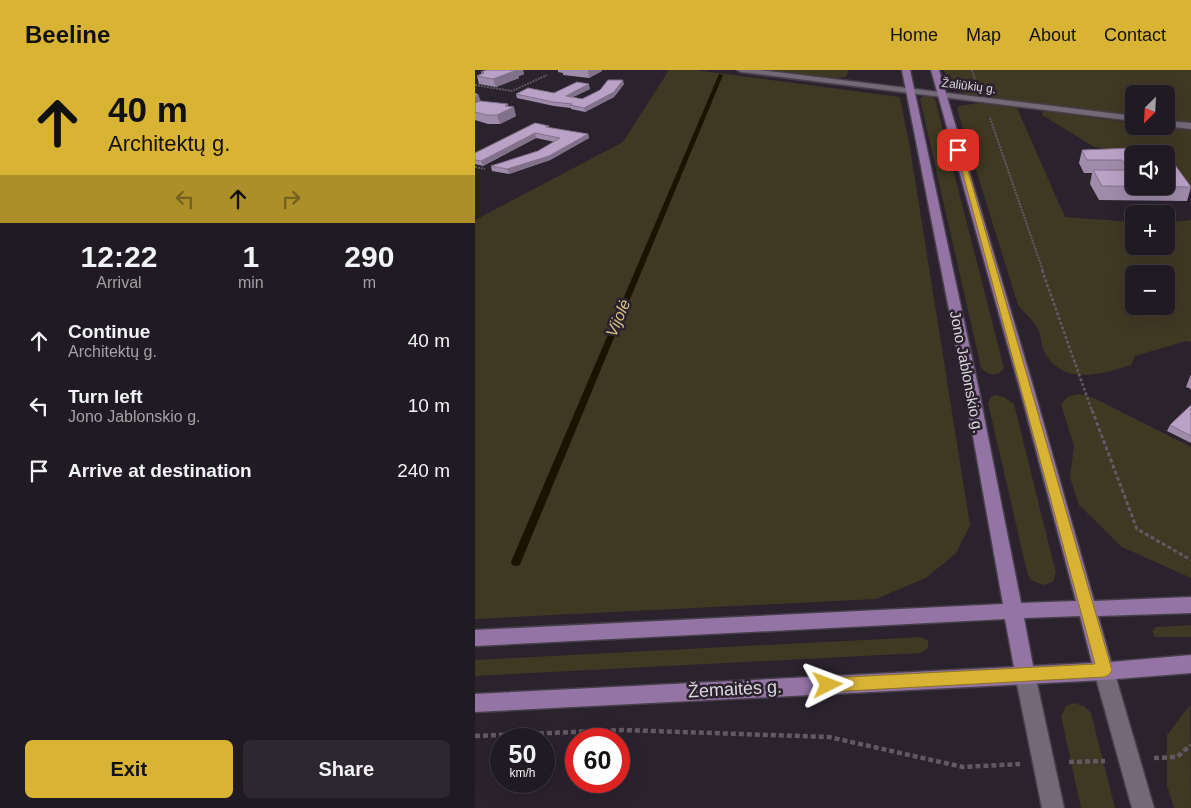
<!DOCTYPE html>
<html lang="en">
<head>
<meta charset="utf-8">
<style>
	:root { --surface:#201a22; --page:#2d272f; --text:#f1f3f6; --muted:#a2a1a5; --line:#3d3840; --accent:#d9b334 }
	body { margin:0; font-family:Arial,sans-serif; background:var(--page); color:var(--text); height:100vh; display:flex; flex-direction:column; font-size:19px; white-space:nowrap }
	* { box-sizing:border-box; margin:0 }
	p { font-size:16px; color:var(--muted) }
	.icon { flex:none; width:28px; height:28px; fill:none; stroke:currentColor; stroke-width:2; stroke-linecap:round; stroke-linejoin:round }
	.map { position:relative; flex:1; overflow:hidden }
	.sheet { display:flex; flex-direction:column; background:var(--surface); width:475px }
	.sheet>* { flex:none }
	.guide { background:#d9b334; color:#111; overflow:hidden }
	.needle { width:32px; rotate:204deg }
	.fabs { position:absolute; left:650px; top:15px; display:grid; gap:10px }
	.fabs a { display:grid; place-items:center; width:50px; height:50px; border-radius:8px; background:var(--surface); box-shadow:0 5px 20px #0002,0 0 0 1px var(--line); font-size:25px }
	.speed { position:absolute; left:15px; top:658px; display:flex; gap:10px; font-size:25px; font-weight:700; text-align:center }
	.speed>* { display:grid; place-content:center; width:65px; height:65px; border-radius:50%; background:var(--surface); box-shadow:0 5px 20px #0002,0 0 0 1px var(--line); line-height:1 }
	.speed small { font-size:12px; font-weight:400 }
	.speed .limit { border:8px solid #d22; background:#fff; color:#111 }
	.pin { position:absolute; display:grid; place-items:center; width:42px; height:42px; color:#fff; margin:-21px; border-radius:10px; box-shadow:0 2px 8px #0006 }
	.me { position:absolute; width:55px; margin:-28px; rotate:87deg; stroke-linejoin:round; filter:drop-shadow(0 0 4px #0008) }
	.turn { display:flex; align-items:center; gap:18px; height:105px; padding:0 25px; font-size:22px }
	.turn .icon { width:65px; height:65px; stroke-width:2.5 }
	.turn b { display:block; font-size:35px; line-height:42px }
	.lanes { display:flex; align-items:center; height:48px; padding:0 25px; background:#0003; justify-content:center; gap:25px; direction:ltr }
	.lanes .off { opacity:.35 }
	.eta { display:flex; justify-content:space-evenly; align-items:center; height:85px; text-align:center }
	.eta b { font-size:30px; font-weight:700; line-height:35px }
	.cta { display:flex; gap:10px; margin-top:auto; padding:10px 25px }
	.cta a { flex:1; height:58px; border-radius:8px; background:var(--accent); color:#111; font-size:20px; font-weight:700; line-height:58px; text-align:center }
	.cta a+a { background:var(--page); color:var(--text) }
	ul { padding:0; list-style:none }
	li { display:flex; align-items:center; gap:15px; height:65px; padding:0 25px }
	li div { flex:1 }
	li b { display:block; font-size:19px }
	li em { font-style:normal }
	header { display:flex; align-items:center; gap:30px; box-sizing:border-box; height:70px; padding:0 25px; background:var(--accent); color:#111 }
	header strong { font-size:24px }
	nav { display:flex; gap:28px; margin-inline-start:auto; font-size:18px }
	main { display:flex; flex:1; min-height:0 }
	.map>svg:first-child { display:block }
	.green { fill:#3f3823; fill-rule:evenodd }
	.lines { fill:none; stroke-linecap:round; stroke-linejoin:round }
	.stream { fill:#1b1200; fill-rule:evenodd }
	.minor-casing { stroke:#47404a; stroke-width:3 }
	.primary-casing { stroke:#47404a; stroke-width:3 }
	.path-far3 { stroke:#615963; stroke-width:2; stroke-dasharray:2 1; stroke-linecap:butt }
	.path-far2 { stroke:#615963; stroke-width:2.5; stroke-dasharray:3 2; stroke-linecap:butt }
	.path-far1 { stroke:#615963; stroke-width:3; stroke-dasharray:4 2.5; stroke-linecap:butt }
	.path { stroke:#615963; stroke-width:4.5; stroke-dasharray:5 3; stroke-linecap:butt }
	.minor { fill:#726a77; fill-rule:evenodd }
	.primary { fill:#9474a5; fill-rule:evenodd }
	.wall { fill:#9f8baa }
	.shaded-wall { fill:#82718b }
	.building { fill:#b9a2c6; stroke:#82718b; fill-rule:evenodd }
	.route { fill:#d9b334; stroke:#8d7422 }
	.labels { text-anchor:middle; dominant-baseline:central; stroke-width:5; stroke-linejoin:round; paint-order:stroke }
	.far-street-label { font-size:12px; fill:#ddd8df; stroke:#2a222d }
	.street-label { font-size:15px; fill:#ddd8df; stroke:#2a222d }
	.water-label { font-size:16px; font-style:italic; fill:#d6c181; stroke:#2a222d }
	.near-street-label { font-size:18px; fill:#ddd8df; stroke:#2a222d }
</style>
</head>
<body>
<header>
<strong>Beeline</strong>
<nav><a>Home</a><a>Map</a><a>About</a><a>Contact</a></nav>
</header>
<main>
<section class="sheet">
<div class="guide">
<div class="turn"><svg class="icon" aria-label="ahead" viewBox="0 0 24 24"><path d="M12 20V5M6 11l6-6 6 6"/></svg><div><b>40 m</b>Architektų g.</div></div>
<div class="lanes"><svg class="icon off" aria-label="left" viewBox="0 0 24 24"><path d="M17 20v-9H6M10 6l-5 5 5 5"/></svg><svg class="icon" aria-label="ahead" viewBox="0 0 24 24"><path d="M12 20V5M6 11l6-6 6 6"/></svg><svg class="icon off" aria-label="right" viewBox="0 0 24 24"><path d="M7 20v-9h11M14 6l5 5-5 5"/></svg></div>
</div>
<div class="eta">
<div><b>12:22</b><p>Arrival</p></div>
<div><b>1</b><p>min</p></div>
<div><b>290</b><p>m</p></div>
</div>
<ul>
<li><svg class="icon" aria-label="ahead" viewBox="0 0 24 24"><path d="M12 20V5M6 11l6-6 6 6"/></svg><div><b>Continue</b><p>Architektų g.</p></div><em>40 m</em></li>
<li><svg class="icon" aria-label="left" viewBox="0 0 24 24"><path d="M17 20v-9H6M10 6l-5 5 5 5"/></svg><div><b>Turn left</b><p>Jono Jablonskio g.</p></div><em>10 m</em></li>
<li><svg class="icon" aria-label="arrive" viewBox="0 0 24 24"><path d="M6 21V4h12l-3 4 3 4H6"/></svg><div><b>Arrive at destination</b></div><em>240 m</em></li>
</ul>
<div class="cta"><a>Exit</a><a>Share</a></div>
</section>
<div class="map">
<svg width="716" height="738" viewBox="0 0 716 738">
	<rect width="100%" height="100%" fill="#2a222d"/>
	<g class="green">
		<path d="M194 0H220L425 27 435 78 495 455 481 483 451 508 401 529 0 549V150L148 72Z"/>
		<path d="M295 0H374L371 7 362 8Z"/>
		<path d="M469 0H716V54L691 51V24H659V47L499 26 477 19Z"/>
		<path d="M448 26H452L460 29 529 298C523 308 513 305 506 298L445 29Z"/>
		<path d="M504 33 542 38 590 147 659 152V176H691V153L716 150V272L711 271 660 286 656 295C627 304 591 316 571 285 566 278 567 267 563 259 559 251 549 243 543 235L482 39 484 36ZM659 204H691V236H659Z"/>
		<path d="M568 41 659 53V56H684L716 60V118L691 84H667L619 77 567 45Z"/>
		<path d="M606 324 619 328 716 377V508L647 477 604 435 595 407 599 376 586 334 594 326Z"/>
		<path d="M521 325 529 327 539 334 581 503 578 512 568 515 556 510 552 502 513 333 516 327Z"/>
		<path d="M716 555V567H680L677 561 681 557Z"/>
		<path d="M446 567 453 571V578L446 583 0 606V590Z"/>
		<path d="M600 633 610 637 616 643 640 738H606L586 646 591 636Z"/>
		<path d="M715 635 716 738H699L692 716V665Z"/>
	</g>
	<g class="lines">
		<path class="stream" d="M244 4 248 5 46 492 45 495 41 496 37 495 36 492Z"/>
		<g class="minor-casing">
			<g id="minor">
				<path d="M262 0H284L659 46V51L266 2Z"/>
				<path d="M691 51 716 53V59L691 56Z"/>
				<path d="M629 592 636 595 639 601 679 738H657L619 601 622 595Z"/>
				<path d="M550 595 557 598 560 604 589 738H567L540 604 543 598Z"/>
			</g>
		</g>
		<g class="primary-casing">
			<path id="primary" d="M427 0H435L503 316 546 533 601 531 544 316 456 0H464L558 316 619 531 716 527V543L623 546 636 592 716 585V603L629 610 0 642V624L539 597 530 549 0 576V560L528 534 489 316ZM605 546 617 593 558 596 549 548Z"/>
		</g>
		<g class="path-far3">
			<path d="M497 0 502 14"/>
			<path d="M0 15 37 21 72 5"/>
			<path d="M515 48 568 201"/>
			<path d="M0 97 10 99"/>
		</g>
		<path class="path-far2" d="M567 200 617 341"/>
		<path class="path-far1" d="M617 340 662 459 716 490"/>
		<g class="path">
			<path d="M0 666 148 660 354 667 488 697 545 694"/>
			<path d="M679 688 702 687 716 675"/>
			<path d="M594 692 630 691"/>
		</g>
		<use href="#minor" class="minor"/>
		<use href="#primary" class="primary"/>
	</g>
	<g class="wall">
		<path d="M12 0H48L49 4 44 6V8L21 17 4 14 2 6 6 4V2Z"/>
		<path d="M83 0H127V1L114 8 88 5V3L83 2Z"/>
		<path d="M149 14 139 27 110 42 96 39V38L79 36 42 28 41 24 79 23 115 19 98 27 107 29Z"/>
		<path d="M0 23 3 24 5 31 34 36 41 46 25 54H13L0 50Z"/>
		<path d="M74 56V58L113 64 114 68 75 90 34 104 17 101 16 96 63 81 80 72 61 68 8 96 0 94V83Z"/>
		<path d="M687 77 716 117 712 131 624 130 615 114 617 103H609L604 93 607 80Z"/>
		<path d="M716 304V319L711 317Z"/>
		<path d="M716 335V373L692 361 695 355Z"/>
	</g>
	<g class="shaded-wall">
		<path d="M39 0H48L49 4 44 6V8L21 17 18 9Z"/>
		<path d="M113 0H127V1L114 8Z"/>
		<path d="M148 10 149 14 139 27 110 42 109 38Z"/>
		<path d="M114 14 115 19 92 30 91 26Z"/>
		<path d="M3 24 6 32 0 35V26Z"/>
		<path d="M33 34 34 39 39 37 41 46 25 54 22 45 30 36Z"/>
		<path d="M60 63 61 68 8 96 6 91Z"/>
		<path d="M113 64 114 68 75 90 34 104 32 99Z"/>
	</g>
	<g class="building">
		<path d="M12 0H42L18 9 2 6 9 3 6 2Z"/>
		<path d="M133 10H148L139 22 109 38 95 35 97 34 78 32 41 24 53 18 79 23 102 12 114 14 91 26 107 29 125 20Z"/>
		<path d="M5 31 33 34 30 36 39 37 22 45H11L0 42V33Z"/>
		<path d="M60 53 74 56 71 57 113 64 74 86 32 99 16 96 63 81 85 68 60 63 6 91 0 90V83Z"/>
		<path d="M687 77 716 117 627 116 618 100H654L647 90H612L607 80ZM659 84H691V116H659Z"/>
		<path d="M716 335V366L695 355Z"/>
	</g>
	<path class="route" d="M481 78 487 80 637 600 634 605 629 607 353 622 348 619 346 615 348 610 353 608 620 594Z"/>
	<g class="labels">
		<g class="far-street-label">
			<text transform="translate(494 16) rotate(7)">Žaliūkių g.</text>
		</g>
		<g class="street-label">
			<text transform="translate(492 302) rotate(79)">Jono Jablonskio g.</text>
		</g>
		<g class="water-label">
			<text transform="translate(143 248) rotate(-67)">Vijolė</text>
		</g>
		<g class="near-street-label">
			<text transform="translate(260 619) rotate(-3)">Žemaitės g.</text>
		</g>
	</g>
</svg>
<div class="fabs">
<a><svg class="needle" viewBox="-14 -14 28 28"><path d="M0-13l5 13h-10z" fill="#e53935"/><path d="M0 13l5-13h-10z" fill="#a2a1a5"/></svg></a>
<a><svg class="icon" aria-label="sound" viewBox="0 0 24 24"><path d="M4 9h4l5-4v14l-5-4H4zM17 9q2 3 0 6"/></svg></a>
<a>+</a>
<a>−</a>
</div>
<div class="speed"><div>50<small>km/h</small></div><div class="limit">60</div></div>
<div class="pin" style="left:483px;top:80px;background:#d93025"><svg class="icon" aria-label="arrive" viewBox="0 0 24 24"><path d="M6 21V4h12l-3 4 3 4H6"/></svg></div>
<svg class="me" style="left:353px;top:615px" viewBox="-20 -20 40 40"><path d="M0-17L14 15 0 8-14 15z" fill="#d9b334" stroke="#fff" stroke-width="4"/></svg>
</div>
</main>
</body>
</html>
